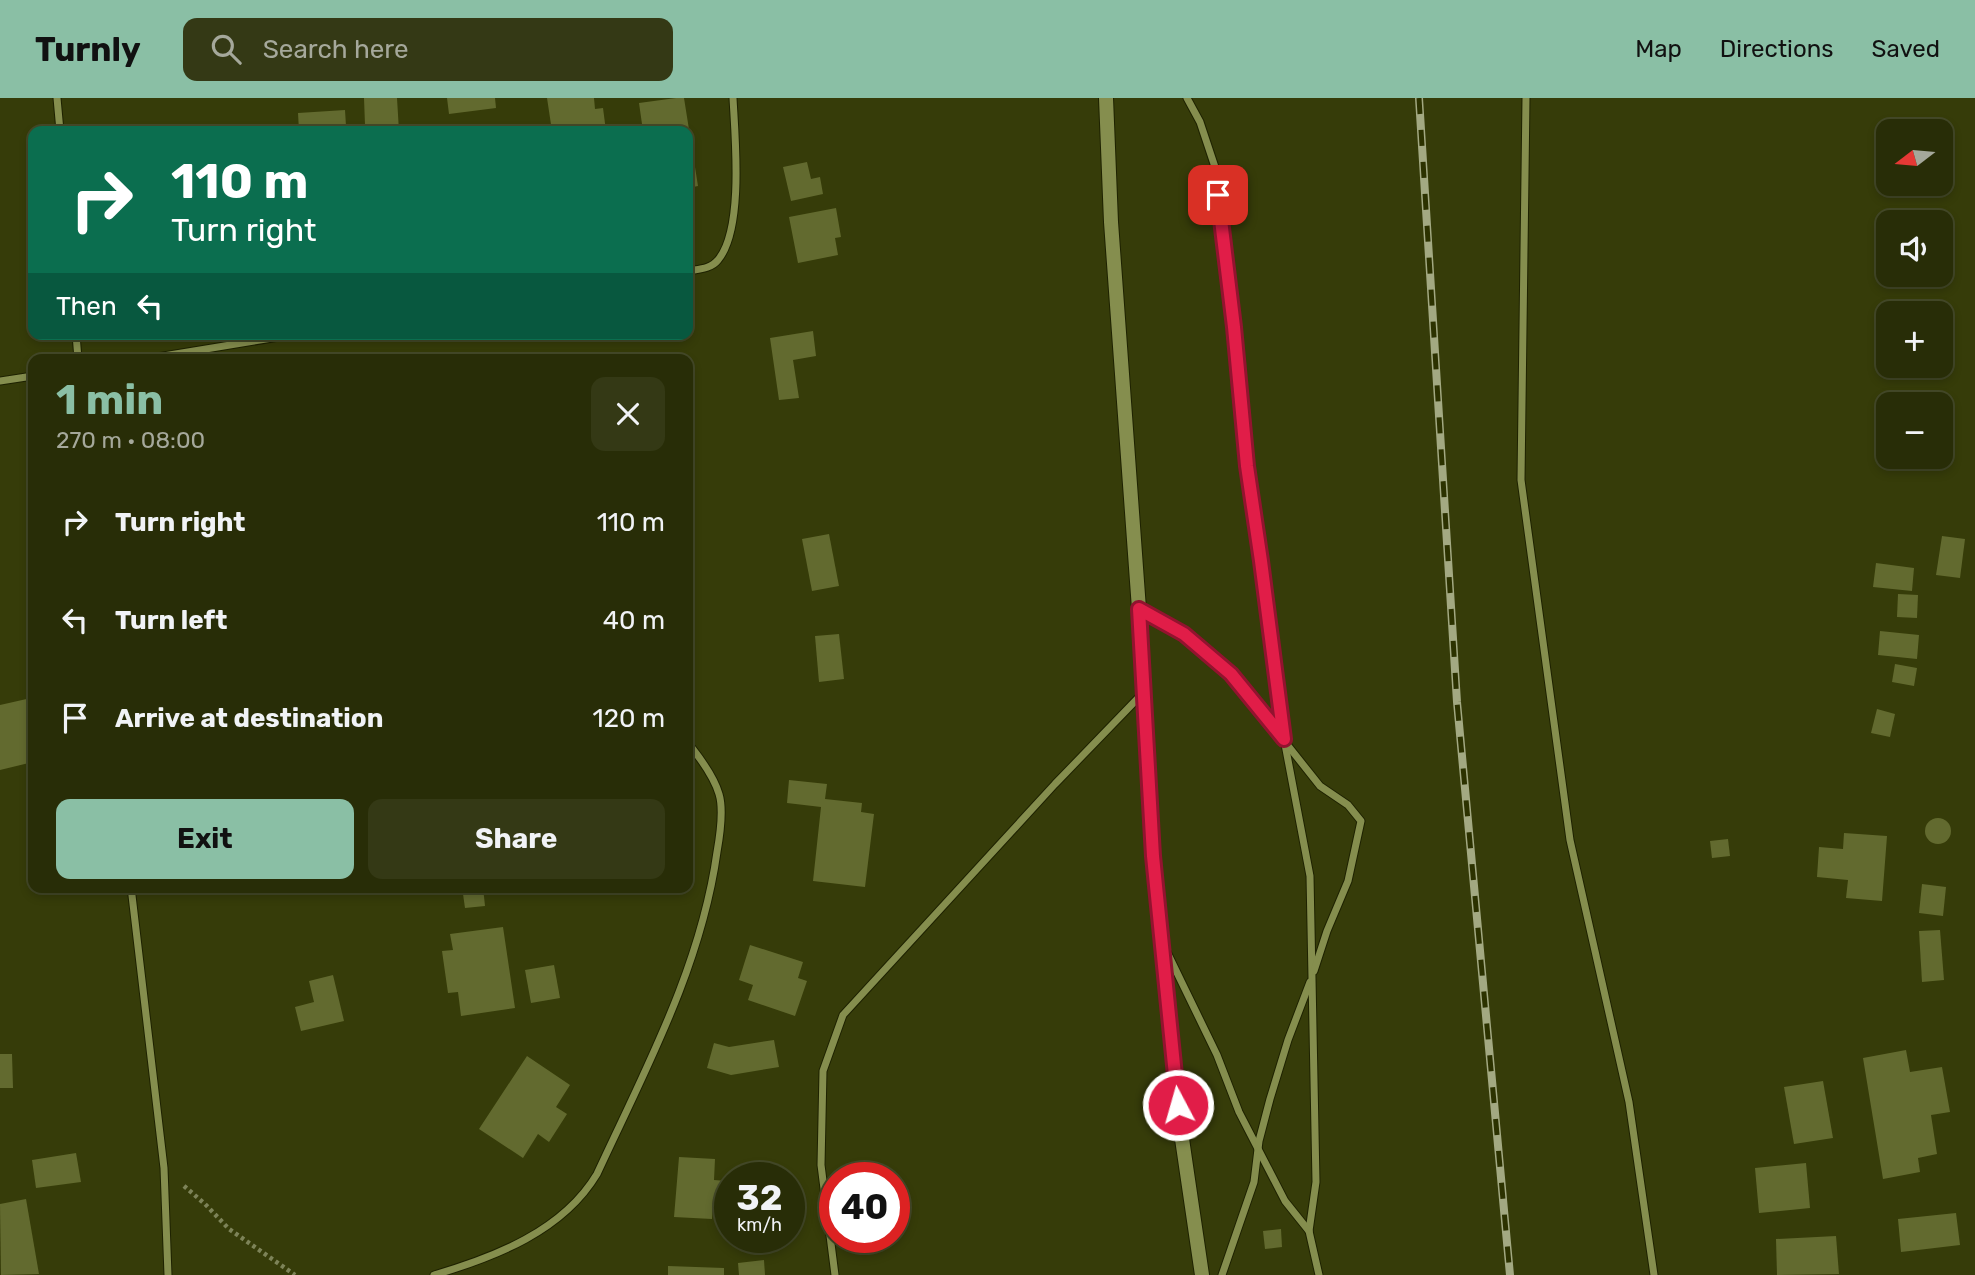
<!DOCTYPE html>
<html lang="en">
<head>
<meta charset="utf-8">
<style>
	:root { --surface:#282d07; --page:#343915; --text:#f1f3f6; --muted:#a5a89b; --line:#444928; --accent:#8abfa5 }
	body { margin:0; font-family:Rubik,sans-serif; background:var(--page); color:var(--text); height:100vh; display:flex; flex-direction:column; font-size:26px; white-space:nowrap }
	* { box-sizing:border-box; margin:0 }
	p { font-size:23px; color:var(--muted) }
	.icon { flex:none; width:38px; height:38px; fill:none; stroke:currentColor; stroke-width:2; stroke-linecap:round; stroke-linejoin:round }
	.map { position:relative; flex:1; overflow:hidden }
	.panel { position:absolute; left:28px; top:256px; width:665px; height:539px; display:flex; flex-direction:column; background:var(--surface); border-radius:14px; box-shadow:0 4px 10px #0003,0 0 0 2px var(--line) }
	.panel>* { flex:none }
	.top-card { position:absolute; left:28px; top:28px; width:665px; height:214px; border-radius:14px; box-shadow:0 4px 10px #0003,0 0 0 2px var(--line); background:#0b6e4f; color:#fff; overflow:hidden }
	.needle { width:46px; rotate:254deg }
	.tools { position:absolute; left:1876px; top:21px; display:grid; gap:14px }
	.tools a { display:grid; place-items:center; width:77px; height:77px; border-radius:14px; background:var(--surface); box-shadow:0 4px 10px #0003,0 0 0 2px var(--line); font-size:35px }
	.speed { position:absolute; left:714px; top:1064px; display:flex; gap:14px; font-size:35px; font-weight:700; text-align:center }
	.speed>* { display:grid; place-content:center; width:91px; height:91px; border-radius:50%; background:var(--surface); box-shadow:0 4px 10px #0003,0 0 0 2px var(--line); line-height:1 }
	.speed small { font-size:18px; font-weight:400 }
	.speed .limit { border:10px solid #d22; background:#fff; color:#111 }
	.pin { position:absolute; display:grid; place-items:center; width:60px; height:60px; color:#fff; margin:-30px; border-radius:14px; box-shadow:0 4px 10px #0006 }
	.me { position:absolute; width:77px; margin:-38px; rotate:354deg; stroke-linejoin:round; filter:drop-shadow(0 0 5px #0008) }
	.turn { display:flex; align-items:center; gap:24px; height:147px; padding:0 28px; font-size:32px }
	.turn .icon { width:91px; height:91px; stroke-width:2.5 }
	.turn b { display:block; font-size:49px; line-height:60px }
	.then { display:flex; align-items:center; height:66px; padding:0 28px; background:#0003; gap:14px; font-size:26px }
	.round { display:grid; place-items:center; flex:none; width:74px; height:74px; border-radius:14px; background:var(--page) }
	.summary { display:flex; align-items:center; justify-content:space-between; height:119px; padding:0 28px }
	h1 { font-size:42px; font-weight:700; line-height:52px; color:var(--accent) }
	.cta { display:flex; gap:14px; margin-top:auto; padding:14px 28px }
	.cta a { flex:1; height:80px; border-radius:14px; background:var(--accent); color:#111; font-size:28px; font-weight:700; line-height:80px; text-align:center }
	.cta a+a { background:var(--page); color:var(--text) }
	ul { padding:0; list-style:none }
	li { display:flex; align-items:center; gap:21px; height:98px; padding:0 28px }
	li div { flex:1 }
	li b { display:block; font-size:26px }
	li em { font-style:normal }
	header { display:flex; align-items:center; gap:42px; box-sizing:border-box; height:98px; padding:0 35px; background:var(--accent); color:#111 }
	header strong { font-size:33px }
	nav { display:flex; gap:38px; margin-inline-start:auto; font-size:24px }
	.search { width:490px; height:63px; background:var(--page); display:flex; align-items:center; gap:18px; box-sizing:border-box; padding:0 24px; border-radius:14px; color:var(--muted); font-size:26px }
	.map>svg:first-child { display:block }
	.building { fill:#626a2f }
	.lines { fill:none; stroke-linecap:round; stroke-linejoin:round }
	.street-casing { stroke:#1e2201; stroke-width:9 }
	.secondary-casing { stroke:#1e2201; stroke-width:16 }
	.path { stroke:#7d8358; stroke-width:4.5; stroke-dasharray:3.5 3.5; stroke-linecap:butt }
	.street { stroke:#858e4e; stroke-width:7 }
	.secondary { stroke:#858e4e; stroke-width:14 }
	.rail-casing { stroke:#a3a982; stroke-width:8 }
	.rail { stroke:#2c3200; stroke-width:5; stroke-dasharray:16; stroke-linecap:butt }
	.route-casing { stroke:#92132f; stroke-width:18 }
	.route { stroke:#e11d48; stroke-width:12 }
</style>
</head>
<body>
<header>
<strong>Turnly</strong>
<div class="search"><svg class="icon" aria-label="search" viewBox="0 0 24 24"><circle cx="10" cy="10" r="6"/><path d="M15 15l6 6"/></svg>Search here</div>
<nav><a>Map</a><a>Directions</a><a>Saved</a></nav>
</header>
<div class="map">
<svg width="1975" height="1177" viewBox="0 0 1975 1177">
	<rect width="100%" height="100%" fill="#363c09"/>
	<g class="building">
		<path d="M364 0H397L399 33H299L298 15 345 12 346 28 365 27Z"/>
		<path d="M447 0H495L496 10 449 16Z"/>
		<path d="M547 0H594L595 11 603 10 606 33H552Z"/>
		<path d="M676 0H684L698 88 688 90V33H643L639 5Z"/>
		<path d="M807 64 811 81 820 79 823 96 791 103 783 69Z"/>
		<path d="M836 110 841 139 835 140 838 157 798 165 789 119Z"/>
		<path d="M813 233 816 258 793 262 799 300 779 302 770 240Z"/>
		<path d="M829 436 839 488 812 493 802 441Z"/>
		<path d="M1942 438 1965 441 1960 480 1936 477Z"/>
		<path d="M1876 465 1914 470 1912 493 1873 489Z"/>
		<path d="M1898 496 1918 497 1917 520 1897 519Z"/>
		<path d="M1880 533 1919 537 1917 561 1878 557Z"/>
		<path d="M839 536 844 581 819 584 815 538Z"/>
		<path d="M1895 566 1917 570 1914 588 1892 584Z"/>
		<path d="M31 600 33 608V664L0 672V607Z"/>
		<path d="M1877 611 1895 616 1890 639 1871 635Z"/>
		<path d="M789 682 827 686 825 701 862 705 861 714 874 716 865 789 813 783 821 709 787 705Z"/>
		<circle cx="1938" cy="733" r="13"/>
		<path d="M1844 735 1887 738 1882 803 1846 800 1848 782 1817 779 1819 749 1843 751Z"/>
		<path d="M1728 741 1730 758 1712 760 1710 743Z"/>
		<path d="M1922 786 1946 789 1943 818 1919 815Z"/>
		<path d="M462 789H483L485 808 465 810Z"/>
		<path d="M503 829 515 910 461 918 458 894 448 895 442 853 453 852 450 836Z"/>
		<path d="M1940 832 1944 882 1922 884 1919 833Z"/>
		<path d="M750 847 803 864 798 880 807 883 795 918 748 902 753 887 739 882Z"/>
		<path d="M554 867 560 900 531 905 525 872Z"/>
		<path d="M333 877 344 923 301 933 295 909 314 904 309 883Z"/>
		<path d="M774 942 779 969 731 977 707 970 714 945 729 949Z"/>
		<path d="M1906 952 1910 974 1942 969 1950 1014 1931 1017 1937 1056 1918 1060 1920 1074 1883 1081 1863 960Z"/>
		<path d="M0 956H12L13 990H0Z"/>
		<path d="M527 958 570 987 556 1009 567 1016 549 1044 538 1036 523 1060 479 1031Z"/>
		<path d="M1823 983 1833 1040 1794 1046 1784 989Z"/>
		<path d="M76 1055 81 1084 36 1090 32 1062Z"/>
		<path d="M679 1059 715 1061 714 1082 727 1083 726 1101 713 1100 712 1121 674 1119Z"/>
		<path d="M1806 1065 1810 1110 1759 1115 1755 1070Z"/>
		<path d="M26 1101 39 1176 1 1177 0 1106Z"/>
		<path d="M1956 1115 1960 1147 1901 1154 1898 1121Z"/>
		<path d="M1281 1131 1282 1149 1265 1151 1263 1133Z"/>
		<path d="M1836 1138 1839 1176 1777 1177 1776 1141Z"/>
		<path d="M764 1162 765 1177H739L738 1165Z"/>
		<path d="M668 1168 724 1170V1177H668Z"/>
	</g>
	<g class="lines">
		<g class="street-casing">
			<g id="street">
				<path d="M57 0 60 33"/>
				<path d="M1187 0 1200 24 1216 72 1234 229 1246 368 1258 442 1284 641 1310 778 1316 1084 1309 1133 1319 1177"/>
				<path d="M1526 0 1521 382 1570 742 1629 1004 1654 1177"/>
				<path d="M688 173C698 171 711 171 718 162 744 131 735 39 733 0"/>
				<path d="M76 236 78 261"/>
				<path d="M145 261 297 236"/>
				<path d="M0 283 33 278"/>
				<path d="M1140 511 1184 536 1231 576 1320 688 1348 707 1361 723 1348 783 1327 833 1314 873"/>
				<path d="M131 789 164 1070 168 1177"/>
				<path d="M1167 854 1217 957 1239 1014 1285 1103 1309 1133"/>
				<path d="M434 1177C495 1159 563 1133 597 1076 645 972 701 869 717 754 720 737 724 712 719 696 714 679 703 664 692 650H688"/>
				<path d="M835 1177 821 1067 823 973 843 917 1055 686 1142 596"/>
				<path d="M1222 1177 1254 1084 1259 1043 1270 1001 1288 942 1310 884"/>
			</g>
		</g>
		<g class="secondary-casing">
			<path id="secondary" d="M1106 0 1111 124 1139 511 1153 758 1181 1034 1202 1177"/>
		</g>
		<path class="path" d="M184 1088 205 1106 229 1131 295 1177"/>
		<use href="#street" class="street"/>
		<use href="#secondary" class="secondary"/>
		<g class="rail-casing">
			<path id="rail" d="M1419 0 1457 604 1510 1177"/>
		</g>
		<use href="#rail" class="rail"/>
	</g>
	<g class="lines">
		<g class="route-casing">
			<path id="route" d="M1178 1007 1153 758 1139 511 1184 536 1231 576 1284 641 1261 463 1247 368 1234 229 1218 97"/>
		</g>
		<use href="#route" class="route"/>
	</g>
</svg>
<div class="tools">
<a><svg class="needle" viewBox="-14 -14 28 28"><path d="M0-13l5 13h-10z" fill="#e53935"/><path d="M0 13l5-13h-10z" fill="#a5a89b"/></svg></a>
<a><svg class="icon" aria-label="sound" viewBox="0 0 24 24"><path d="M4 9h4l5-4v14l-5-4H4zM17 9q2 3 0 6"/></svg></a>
<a>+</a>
<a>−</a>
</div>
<div class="speed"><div>32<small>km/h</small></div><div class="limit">40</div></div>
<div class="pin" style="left:1218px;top:97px;background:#d93025"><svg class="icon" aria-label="arrive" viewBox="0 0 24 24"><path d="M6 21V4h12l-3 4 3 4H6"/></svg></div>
<svg class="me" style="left:1178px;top:1007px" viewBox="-20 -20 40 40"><circle r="17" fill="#e11d48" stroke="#fff" stroke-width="3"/><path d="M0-11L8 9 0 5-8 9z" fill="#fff"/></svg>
<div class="top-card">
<div class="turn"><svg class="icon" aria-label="right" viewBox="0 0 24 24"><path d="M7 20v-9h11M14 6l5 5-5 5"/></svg><div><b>110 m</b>Turn right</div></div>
<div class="then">Then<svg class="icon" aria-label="left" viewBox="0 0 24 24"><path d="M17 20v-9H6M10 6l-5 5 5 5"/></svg></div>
</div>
<section class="panel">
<div class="summary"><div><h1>1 min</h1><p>270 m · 08:00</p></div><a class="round"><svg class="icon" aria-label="close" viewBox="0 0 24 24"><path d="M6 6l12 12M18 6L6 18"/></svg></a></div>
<ul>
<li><svg class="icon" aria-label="right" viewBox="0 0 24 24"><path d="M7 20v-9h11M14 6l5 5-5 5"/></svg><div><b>Turn right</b></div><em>110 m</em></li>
<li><svg class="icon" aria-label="left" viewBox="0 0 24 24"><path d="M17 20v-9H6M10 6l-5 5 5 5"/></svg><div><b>Turn left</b></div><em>40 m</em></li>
<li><svg class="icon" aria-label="arrive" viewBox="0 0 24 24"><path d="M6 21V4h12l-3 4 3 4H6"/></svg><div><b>Arrive at destination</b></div><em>120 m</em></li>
</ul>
<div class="cta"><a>Exit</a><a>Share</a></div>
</section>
</div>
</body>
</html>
